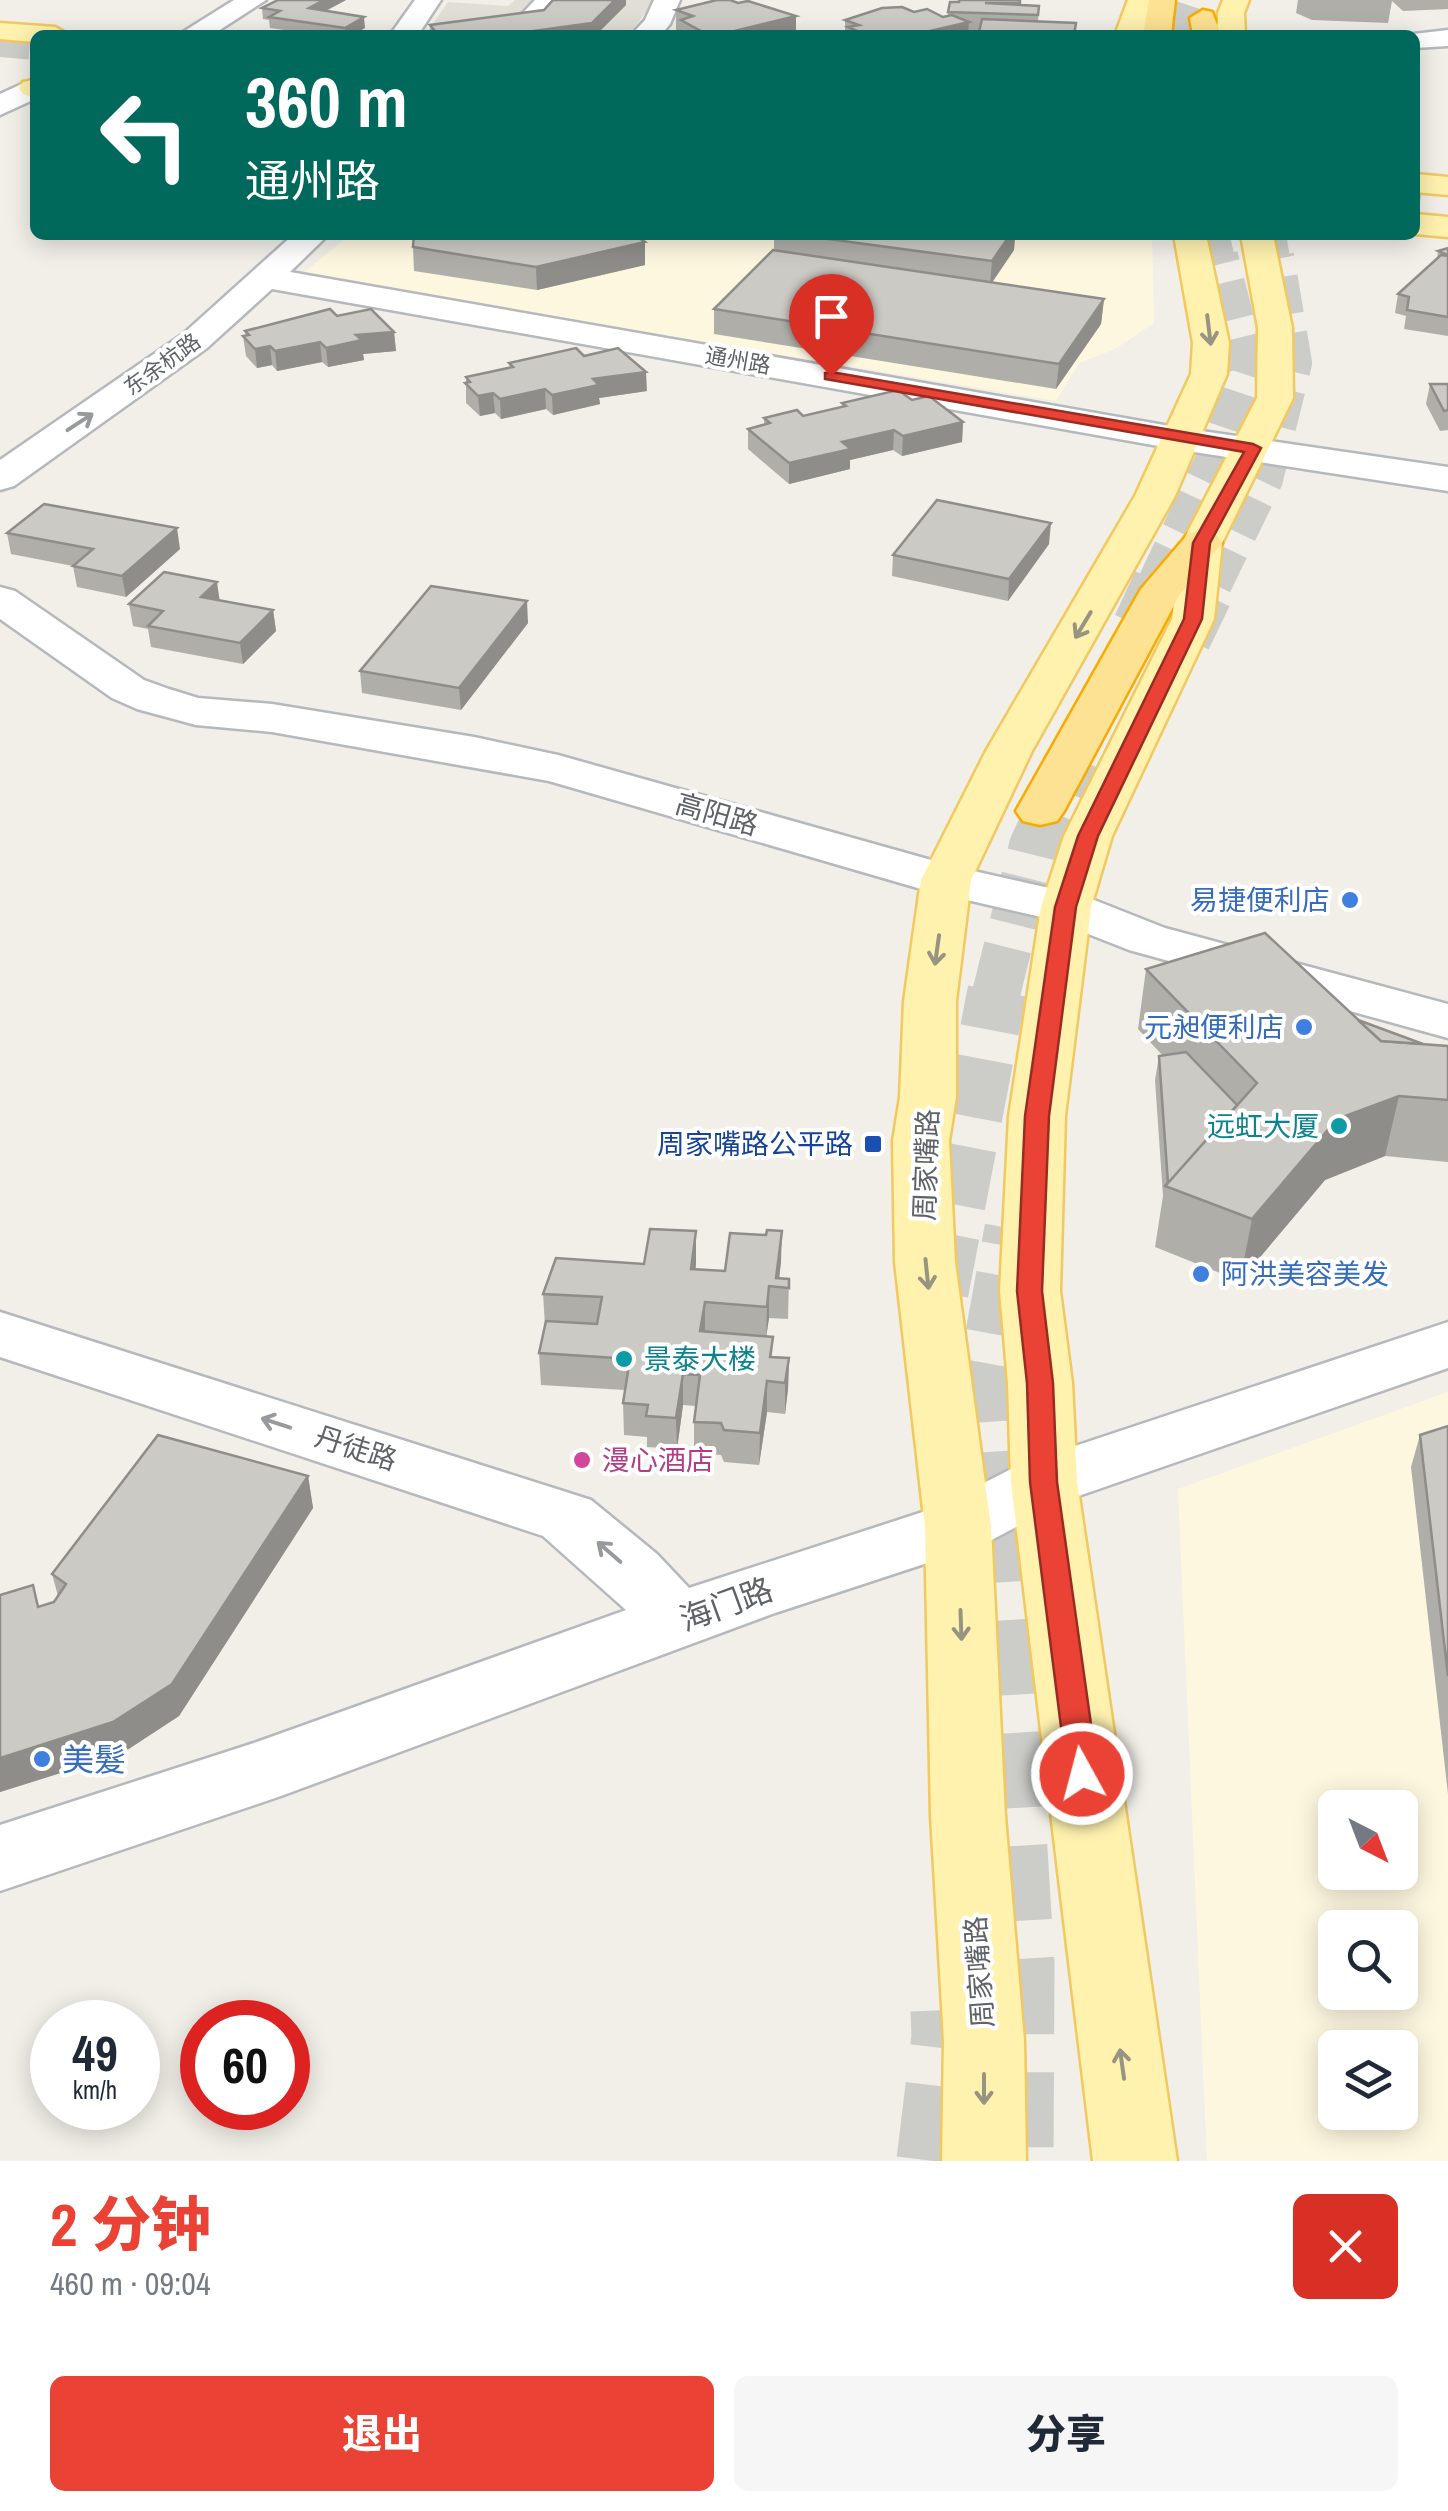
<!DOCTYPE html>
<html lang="zh">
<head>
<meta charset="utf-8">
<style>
	:root { --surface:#fff; --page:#f6f6f7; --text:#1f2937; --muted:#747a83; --accent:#ea4335 }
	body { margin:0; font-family:"Archivo Narrow","Noto Sans SC",sans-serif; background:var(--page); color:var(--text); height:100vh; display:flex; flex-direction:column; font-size:38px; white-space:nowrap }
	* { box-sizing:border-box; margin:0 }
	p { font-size:32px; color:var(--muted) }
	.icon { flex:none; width:55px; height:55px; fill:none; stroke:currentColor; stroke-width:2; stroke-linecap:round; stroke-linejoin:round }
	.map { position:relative; height:2161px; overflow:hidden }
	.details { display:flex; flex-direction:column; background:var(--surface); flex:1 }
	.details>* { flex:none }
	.hud { position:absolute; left:30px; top:30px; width:1390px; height:210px; border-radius:15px; box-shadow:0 5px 25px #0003; background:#00695c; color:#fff; overflow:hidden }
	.needle { width:65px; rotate:138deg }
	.tools { position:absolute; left:1318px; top:1790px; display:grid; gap:20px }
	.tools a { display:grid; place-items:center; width:100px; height:100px; border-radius:15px; background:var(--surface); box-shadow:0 5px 25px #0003; font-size:50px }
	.speed { position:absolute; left:30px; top:2000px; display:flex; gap:20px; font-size:50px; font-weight:700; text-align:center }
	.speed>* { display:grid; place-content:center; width:130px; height:130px; border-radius:50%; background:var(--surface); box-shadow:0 5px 25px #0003; line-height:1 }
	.speed small { font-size:25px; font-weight:400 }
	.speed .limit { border:15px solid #d22; background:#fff; color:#111 }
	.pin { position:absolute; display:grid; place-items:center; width:85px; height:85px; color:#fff; margin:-102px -42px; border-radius:50% 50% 50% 0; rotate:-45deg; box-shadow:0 0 10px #0007 }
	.pin .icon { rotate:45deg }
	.me { position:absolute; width:110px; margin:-55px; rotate:353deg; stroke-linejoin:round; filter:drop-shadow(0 0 8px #0008) }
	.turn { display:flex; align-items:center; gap:35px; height:210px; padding:0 50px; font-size:45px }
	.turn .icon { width:130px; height:130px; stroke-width:2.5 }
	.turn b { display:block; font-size:70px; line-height:85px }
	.round { display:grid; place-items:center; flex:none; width:105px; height:105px; border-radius:15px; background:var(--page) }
	.headline { display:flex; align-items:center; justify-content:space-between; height:170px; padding:0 50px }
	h1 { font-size:60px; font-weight:800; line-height:75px; color:var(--accent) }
	.primary-button { display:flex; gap:20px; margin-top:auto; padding:20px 50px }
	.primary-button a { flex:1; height:115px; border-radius:15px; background:var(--accent); color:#fff; font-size:40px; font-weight:800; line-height:115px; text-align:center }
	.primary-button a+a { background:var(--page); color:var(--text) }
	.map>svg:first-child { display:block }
	.commercial { fill:#fef7e0; fill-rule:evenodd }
	.education { fill:#e1ded6 }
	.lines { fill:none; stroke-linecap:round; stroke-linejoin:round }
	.major-tunnel { stroke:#ccccc8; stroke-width:30; stroke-dasharray:30 15; stroke-linecap:butt }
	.highway-tunnel-far4 { stroke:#ccccc8; stroke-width:30; stroke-dasharray:30 15; stroke-linecap:butt }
	.highway-tunnel-far3 { stroke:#ccccc8; stroke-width:38; stroke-dasharray:38 19; stroke-linecap:butt }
	.highway-tunnel-far2 { stroke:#ccccc8; stroke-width:48; stroke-dasharray:48 24; stroke-linecap:butt }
	.highway-tunnel-far1 { stroke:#ccccc8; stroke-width:59; stroke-dasharray:59 30; stroke-linecap:butt }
	.highway-tunnel { stroke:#ccccc8; stroke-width:75; stroke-dasharray:75 38; stroke-linecap:butt }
	.minor-casing { stroke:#b5b8bc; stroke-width:5 }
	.major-casing { stroke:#f2c960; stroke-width:5 }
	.highway-casing { stroke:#f9ab00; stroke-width:5 }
	.minor { fill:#fff; fill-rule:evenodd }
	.major { fill:#fff2af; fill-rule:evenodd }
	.highway { fill:#fde293; fill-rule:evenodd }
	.wall { fill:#afaea9 }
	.shaded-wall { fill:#8f8d8a }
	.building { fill:#cccac5; stroke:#8f8d8a; stroke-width:2.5 }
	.oneway { stroke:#979581 }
	.oneway2 { stroke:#979a9d }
	.route { fill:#ea4335; stroke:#982c22; stroke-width:2.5 }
	.shop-dot { fill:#3f7fe0; stroke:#fff; stroke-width:4 }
	.culture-dot { fill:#0f9aa8; stroke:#fff; stroke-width:4 }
	.transit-dot { fill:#1a4fb4; stroke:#fff; stroke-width:4 }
	.hotel-dot { fill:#d1479c; stroke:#fff; stroke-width:4 }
	.labels { text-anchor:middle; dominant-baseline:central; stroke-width:8; stroke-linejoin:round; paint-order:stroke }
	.far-street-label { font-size:22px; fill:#5f6368; stroke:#fff }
	.street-label { font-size:28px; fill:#5f6368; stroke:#fff }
	.shop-label { font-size:28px; fill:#366cbe; stroke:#fff; text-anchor:end }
	.culture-label { font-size:28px; fill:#0d838f; stroke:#fff; text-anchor:end }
	.transit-label { font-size:28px; fill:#164399; stroke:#fff; text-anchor:end }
	.hotel-label { font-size:28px; fill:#b23c85; stroke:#fff; text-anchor:start }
	.near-street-label { font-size:32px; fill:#5f6368; stroke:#fff }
	.near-shop-label { font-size:32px; fill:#366cbe; stroke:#fff; text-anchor:start }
</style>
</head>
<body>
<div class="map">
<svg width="1448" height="2161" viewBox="0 0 1448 2161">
	<rect width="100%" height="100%" fill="#f1efe8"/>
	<g class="commercial">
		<path d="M350 235H1152L1154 323 1115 349 1079 363 1056 401 302 274Z"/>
		<path d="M1448 1392V2161H1207L1178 1489ZM1335 1808H1400V1872H1335ZM1335 1928H1400V1992H1335ZM1335 2048H1400V2112H1335Z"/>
	</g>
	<path class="education" d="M515 0H655L633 29 619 35H425L448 2 508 6Z"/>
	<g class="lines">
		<g class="major-tunnel">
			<path d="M0 42 35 45"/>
			<path d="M1415 195 1421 196"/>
		</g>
		<g class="highway-tunnel-far4">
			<path d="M1188 35 1186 18 1192 0"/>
			<path d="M1214 235 1220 259"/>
			<path d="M1271 235 1275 259"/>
		</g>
		<g class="highway-tunnel-far3">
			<path d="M1156 584 1220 448 1247 367 1219 256"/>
			<path d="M1213 584 1264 479 1293 363 1275 256"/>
		</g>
		<g class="highway-tunnel-far2">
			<path d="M1137 625 1157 581"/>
			<path d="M1187 639 1215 581"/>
			<path d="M996 994 1033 846 1075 757"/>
		</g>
		<g class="highway-tunnel-far1">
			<path d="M939 1292 997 991"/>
			<path d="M990 1511 983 1401 1014 1229"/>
		</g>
		<g class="highway-tunnel">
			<path d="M989 1508 1017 1964 1016 2161"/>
			<path d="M934 2161 949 2037 948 2010"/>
		</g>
		<g class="minor-casing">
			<g id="minor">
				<path d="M234 0H266L212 35H178Z"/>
				<path d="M415 0H441L418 35H390Z"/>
				<path d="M535 0H563L543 21 534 23 521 15Z"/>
				<path d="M654 0H680L670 24 661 35H631L645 20Z"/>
				<path d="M1448 30V46L1415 48V35H1405Z"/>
				<path d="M35 78V99L0 115V94Z"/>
				<path d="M293 235H328L290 272 1181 428 1448 467V491L1181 450 272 289 207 348 14 486 0 490V460L183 334Z"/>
				<path d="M0 587 15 591 144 680 169 689 198 698 272 704 474 737 558 755 956 867 1084 896 1165 928 1448 1004V1038L1129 950 1050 919 928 891 549 781 272 732 196 725 137 709 112 698 0 619Z"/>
				<path d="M0 1312 591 1500 657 1554 689 1588 935 1508 1021 1464 1448 1322V1368L1067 1500 982 1545 775 1613 281 1796 0 1891V1825L254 1743 626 1610 543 1536 0 1357Z"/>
			</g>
		</g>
		<g class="major-casing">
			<g id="major">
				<path d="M1128 0H1154L1143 35H1115Z"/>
				<path d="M1223 0H1249L1244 13 1245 35H1217L1218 13Z"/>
				<path d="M0 23 55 27 69 35H35V42L0 39Z"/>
				<path d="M35 80V98L23 94 19 88 23 82Z"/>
				<path d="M1415 174 1448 177V195L1415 192Z"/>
				<path d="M1415 214 1448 217V237L1415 234Z"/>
				<path d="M1174 235H1206L1229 343 1227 374 1175 496 1032 751 971 880 956 1001V1097L949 1141 955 1262 991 1527 1005 1816 1024 2041 1026 2161H942L944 2041 931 1816 925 1527 895 1262 893 1141 900 1097 904 1001 921 880 986 751 1135 496 1191 374 1193 343Z"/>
				<path d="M1241 235H1273L1292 328 1293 398 1222 543 1214 619 1112 836 1091 907 1065 1116 1060 1291 1072 1383 1077 1482 1177 2161H1093L1011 1482 1008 1383 1000 1291 1009 1116 1041 907 1064 836 1172 619 1182 543 1257 398 1258 328Z"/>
			</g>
		</g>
		<g class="highway-casing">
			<g id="highway">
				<path d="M1149 0H1175L1171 35H1143Z"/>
				<path d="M1203 10 1212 12 1221 35H1193L1190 18Z"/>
				<path d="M1202 531 1216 534 1222 543 1180 594 1064 811 1057 821 1040 825 1023 821 1016 811 1141 589 1188 534Z"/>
			</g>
		</g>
		<use href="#minor" class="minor"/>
		<use href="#major" class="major"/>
		<use href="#highway" class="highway"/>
	</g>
	<g class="wall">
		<path d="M278 0H346L326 11 365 28 352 35H320L270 28 269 20 263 19 262 8Z"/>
		<path d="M553 0H626V5L596 35H431L430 25 544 10Z"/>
		<path d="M1020 0V5L1039 6 1038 21 1076 23 1075 35H845V20L914 12 943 17 948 16V12Z"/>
		<path d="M1298 0H1448V9L1403 11 1392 1 1388 23 1312 20 1296 13Z"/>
		<path d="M738 3 796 16V35H676V10Z"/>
		<path d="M774 235H1015L1014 250 992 283 1104 299 1101 324 1056 389 714 334V309L774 250Z"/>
		<path d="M413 247 645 265 537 290 414 271Z"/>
		<path d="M1448 248V336L1404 329 1406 316 1395 313 1398 294 1437 259 1438 251Z"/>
		<path d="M337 316 394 332 396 351 363 354 364 360 328 367 322 362 277 371 272 365 257 368 246 356 243 336H246L245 331Z"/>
		<path d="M584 356 647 391 599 398 600 404 553 415 546 409 501 419 495 413 480 416 466 403V377L510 368 509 363Z"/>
		<path d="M1430 384H1448V430L1440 431 1426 404Z"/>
		<path d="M912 400 963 422 962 442 902 456 893 450 850 460V469L789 484 748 449V429L764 425V418L803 416 842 407V403Z"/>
		<path d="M7 533 180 549 126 597 77 587 73 566 11 554Z"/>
		<path d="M1049 544 1008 601 892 576 893 555Z"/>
		<path d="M219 600 273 610 276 631 243 664 151 647 148 629 133 626 129 604Z"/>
		<path d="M528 623 461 710 362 693 360 671Z"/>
		<path d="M1146 969 1358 1020 1423 1044 1448 1046V1162L1385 1156 1325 1180 1240 1281 1155 1247 1163 1196 1155 1080 1159 1056H1163L1138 1029Z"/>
		<path d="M696 1231V1270L725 1271 781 1262 779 1278 789 1279 788 1319 769 1318 766 1337H773L772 1357 789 1358 788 1389 785 1414 767 1412 759 1465 724 1462 721 1455 694 1453V1422L696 1406 683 1405 677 1449 647 1447V1437L624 1435 623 1403 625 1390 541 1385 539 1353 545 1325 543 1294 644 1264Z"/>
		<path d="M1448 1426V1794L1411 1467 1420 1435Z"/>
		<path d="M308 1476 313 1508 179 1716 121 1754 0 1792V1595L33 1585 39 1607 54 1602 58 1596 52 1574Z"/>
	</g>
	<g class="shaded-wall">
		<path d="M324 0H346L310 19 309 8Z"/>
		<path d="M615 0H626V5L596 35H504Z"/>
		<path d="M796 16V35H718Z"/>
		<path d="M364 17 365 28 352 35H345V28Z"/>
		<path d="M969 22 968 35H913Z"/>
		<path d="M1010 235H1015L1014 250 990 285 992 261Z"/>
		<path d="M645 242V265L537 290 536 267Z"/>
		<path d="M1104 299 1101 324 1056 389 1059 364Z"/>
		<path d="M394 332 396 351 363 354 364 360 328 367 326 348 356 335Z"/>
		<path d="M320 342 322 362 277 371 275 351Z"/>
		<path d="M270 346 272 365 257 368 255 349Z"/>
		<path d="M646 372 647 391 599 398 600 404 553 415 552 395 593 379Z"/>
		<path d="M545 389 546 409 501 419 500 399Z"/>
		<path d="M493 393 495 413 480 416 478 396Z"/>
		<path d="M963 422 962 442 902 456 903 436Z"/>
		<path d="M894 430 893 450 850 460V469L789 484V463L842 442Z"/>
		<path d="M1051 523 1049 544 1008 601 1009 579Z"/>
		<path d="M177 528 180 549 126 597 122 576Z"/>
		<path d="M217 582 220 603 201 597Z"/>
		<path d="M527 601 528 623 461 710 459 688Z"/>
		<path d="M273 610 276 631 243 664 240 643Z"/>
		<path d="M1399 1096 1385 1156 1325 1180 1240 1281 1252 1219 1337 1119Z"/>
		<path d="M696 1231V1263L691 1301V1269Z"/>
		<path d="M782 1231 781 1262 778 1287H776Z"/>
		<path d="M769 1286V1318L766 1338 767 1307Z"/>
		<path d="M705 1302V1333L700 1331Z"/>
		<path d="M789 1358 788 1389 785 1414V1383Z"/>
		<path d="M683 1374V1405L677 1449 676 1418Z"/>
		<path d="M767 1381V1412L759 1465 760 1433Z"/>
		<path d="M308 1476 313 1508 179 1716 121 1754 0 1792V1758Z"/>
	</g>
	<g class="building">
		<path d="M278 0H324L309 8 364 17 345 28 269 17 280 11 262 8Z"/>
		<path d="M553 0H615L592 23 504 35H469L435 31 430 25 544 10Z"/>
		<path d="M717 0H730L738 3 748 1 796 16 718 35H708L681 20 693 16 676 10Z"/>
		<path d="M959 0H1020V3H985L1039 6 1038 15 948 12 950 2H959Z"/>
		<path d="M902 7 914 12 927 9 943 17 952 15 969 22 913 35H866L848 27 859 25 845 20 882 8Z"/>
		<path d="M982 19 1076 23 1074 35 979 32Z"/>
		<path d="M414 235H635L645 242 536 267 413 247Z"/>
		<path d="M798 235H1010L992 261Z"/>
		<path d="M1448 248V255L1438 251Z"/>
		<path d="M773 250 1104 299 1059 364 714 309Z"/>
		<path d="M1441 255 1448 256V317L1407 310 1409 297 1398 294Z"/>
		<path d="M330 309 337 316 371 309 394 332 356 335 362 340 326 348 320 342 275 351 270 346 255 349 243 336 249 335 245 331Z"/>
		<path d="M576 348 584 356 618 348 646 372 593 379 599 385 552 395 545 389 500 399 493 393 478 396 465 383 470 382 466 377 513 367 509 363Z"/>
		<path d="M1430 384H1448V410L1444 411Z"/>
		<path d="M898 390 912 400 929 396 963 422 903 436 894 430 842 442 851 449 789 463 748 429 770 423 764 418 797 410 803 416 846 406 842 403Z"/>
		<path d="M937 500 1051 523 1009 579 893 555Z"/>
		<path d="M44 504 177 528 122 576 73 566 93 549 7 533Z"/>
		<path d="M164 572 217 582 201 597 273 610 240 643 148 626 163 611 129 604Z"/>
		<path d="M431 586 527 601 459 688 360 671Z"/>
		<path d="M1265 933 1381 1041 1448 1046V1100L1399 1096 1337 1119 1252 1219 1165 1186 1257 1083 1146 969Z"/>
		<path d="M1358 1020 1423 1044 1381 1041Z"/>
		<path d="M1186 1052 1237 1105 1168 1183 1159 1056Z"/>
		<path d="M650 1229 696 1231 691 1269 725 1271 730 1233 766 1235 767 1230 782 1231 776 1278 789 1279V1288L769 1286 767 1307 705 1302 700 1331 773 1337 770 1357 789 1358 785 1383 767 1381 760 1433 724 1430 721 1423 694 1422 700 1375 683 1374 676 1418 646 1416 648 1405 623 1403 630 1359 539 1353 546 1321 597 1324 602 1297 543 1294 556 1258 644 1264Z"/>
		<path d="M1448 1426V1676L1420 1435Z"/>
		<path d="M158 1435 308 1476 172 1684 113 1722 0 1758V1595L33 1585 38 1607 54 1602 66 1584 52 1574Z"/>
	</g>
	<defs><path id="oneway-shaft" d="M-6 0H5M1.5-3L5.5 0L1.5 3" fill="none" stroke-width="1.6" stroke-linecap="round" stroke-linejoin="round" transform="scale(2.5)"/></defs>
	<g class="oneway">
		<use href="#oneway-shaft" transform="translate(1209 330) rotate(83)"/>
		<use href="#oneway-shaft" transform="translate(1083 625) rotate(121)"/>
		<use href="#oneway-shaft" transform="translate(937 950) rotate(98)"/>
		<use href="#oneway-shaft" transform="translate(927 1274) rotate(84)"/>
		<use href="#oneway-shaft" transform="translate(961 1625) rotate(88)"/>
		<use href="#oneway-shaft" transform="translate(1122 2064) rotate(-98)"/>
		<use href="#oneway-shaft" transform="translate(984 2089) rotate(90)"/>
	</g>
	<g class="oneway2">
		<use href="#oneway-shaft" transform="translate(80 422) rotate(-33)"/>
		<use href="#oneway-shaft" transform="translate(276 1423) rotate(-162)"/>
		<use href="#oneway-shaft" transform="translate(609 1552) rotate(-139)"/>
	</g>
	<path class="route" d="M831 372 1253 444 1261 448 1210 543 1202 619 1098 836 1076 907 1049 1116 1042 1291 1053 1383 1057 1482 1098 1774 1093 1783 1082 1787 1072 1783 1067 1774 1030 1482 1027 1383 1017 1291 1025 1116 1055 907 1078 836 1184 619 1193 543 1244 452 825 379V373Z"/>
	<g class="shop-dot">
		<circle cx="1350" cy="900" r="10"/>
		<circle cx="1304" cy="1027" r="10"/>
		<circle cx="1201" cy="1274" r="10"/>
		<circle cx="42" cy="1759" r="10"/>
	</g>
	<g class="culture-dot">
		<circle cx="1339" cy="1126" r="10"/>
		<circle cx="624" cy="1359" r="10"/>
	</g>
	<rect class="transit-dot" x="863" y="1134" width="20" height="20" rx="5"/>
	<circle class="hotel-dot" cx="582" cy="1460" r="10"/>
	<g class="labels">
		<g class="far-street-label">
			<text transform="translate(738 360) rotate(10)">通州路</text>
			<text transform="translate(162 364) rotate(-36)">东余杭路</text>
		</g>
		<g class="street-label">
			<text transform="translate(717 814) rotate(16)">高阳路</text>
			<text transform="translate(926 1165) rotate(-88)">周家嘴路</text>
			<text transform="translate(356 1448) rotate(18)">丹徒路</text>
			<text transform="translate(979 1972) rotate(-94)">周家嘴路</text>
		</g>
		<g class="shop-label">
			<text x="1330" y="900">易捷便利店</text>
			<text x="1284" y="1027">元昶便利店</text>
			<text x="1221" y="1274" text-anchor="start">阿洪美容美发</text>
		</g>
		<g class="culture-label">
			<text x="1319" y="1126">远虹大厦</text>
			<text x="644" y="1359" text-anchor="start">景泰大楼</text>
		</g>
		<g class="transit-label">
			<text x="853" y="1144">周家嘴路公平路</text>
		</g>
		<g class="hotel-label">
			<text x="602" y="1460">漫心酒店</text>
		</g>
		<g class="near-street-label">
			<text transform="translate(726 1604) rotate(-20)">海门路</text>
		</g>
		<g class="near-shop-label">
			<text x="62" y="1759">美髮</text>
		</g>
	</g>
</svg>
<div class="tools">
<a><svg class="needle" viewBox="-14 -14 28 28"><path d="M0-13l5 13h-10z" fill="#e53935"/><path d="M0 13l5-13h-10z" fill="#747a83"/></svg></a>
<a><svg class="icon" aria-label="search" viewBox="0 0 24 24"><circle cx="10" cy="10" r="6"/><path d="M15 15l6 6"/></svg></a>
<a><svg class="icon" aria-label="layers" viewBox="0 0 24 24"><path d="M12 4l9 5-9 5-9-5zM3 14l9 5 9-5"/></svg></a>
</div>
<div class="speed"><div>49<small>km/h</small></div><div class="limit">60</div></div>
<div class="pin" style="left:831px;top:376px;background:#d93025"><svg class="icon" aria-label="arrive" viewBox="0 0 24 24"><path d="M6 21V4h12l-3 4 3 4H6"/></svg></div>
<svg class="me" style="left:1082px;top:1774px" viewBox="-20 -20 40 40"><circle r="17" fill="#ea4335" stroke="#fff" stroke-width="3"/><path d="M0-11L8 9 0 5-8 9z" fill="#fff"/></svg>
<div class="hud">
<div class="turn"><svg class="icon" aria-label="left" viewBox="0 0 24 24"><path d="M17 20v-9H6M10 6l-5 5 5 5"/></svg><div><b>360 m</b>通州路</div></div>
</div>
</div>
<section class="details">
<div class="headline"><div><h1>2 分钟</h1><p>460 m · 09:04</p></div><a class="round" style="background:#d93025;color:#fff"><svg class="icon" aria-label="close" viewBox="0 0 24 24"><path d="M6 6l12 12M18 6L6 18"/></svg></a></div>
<div class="primary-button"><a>退出</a><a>分享</a></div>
</section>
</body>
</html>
